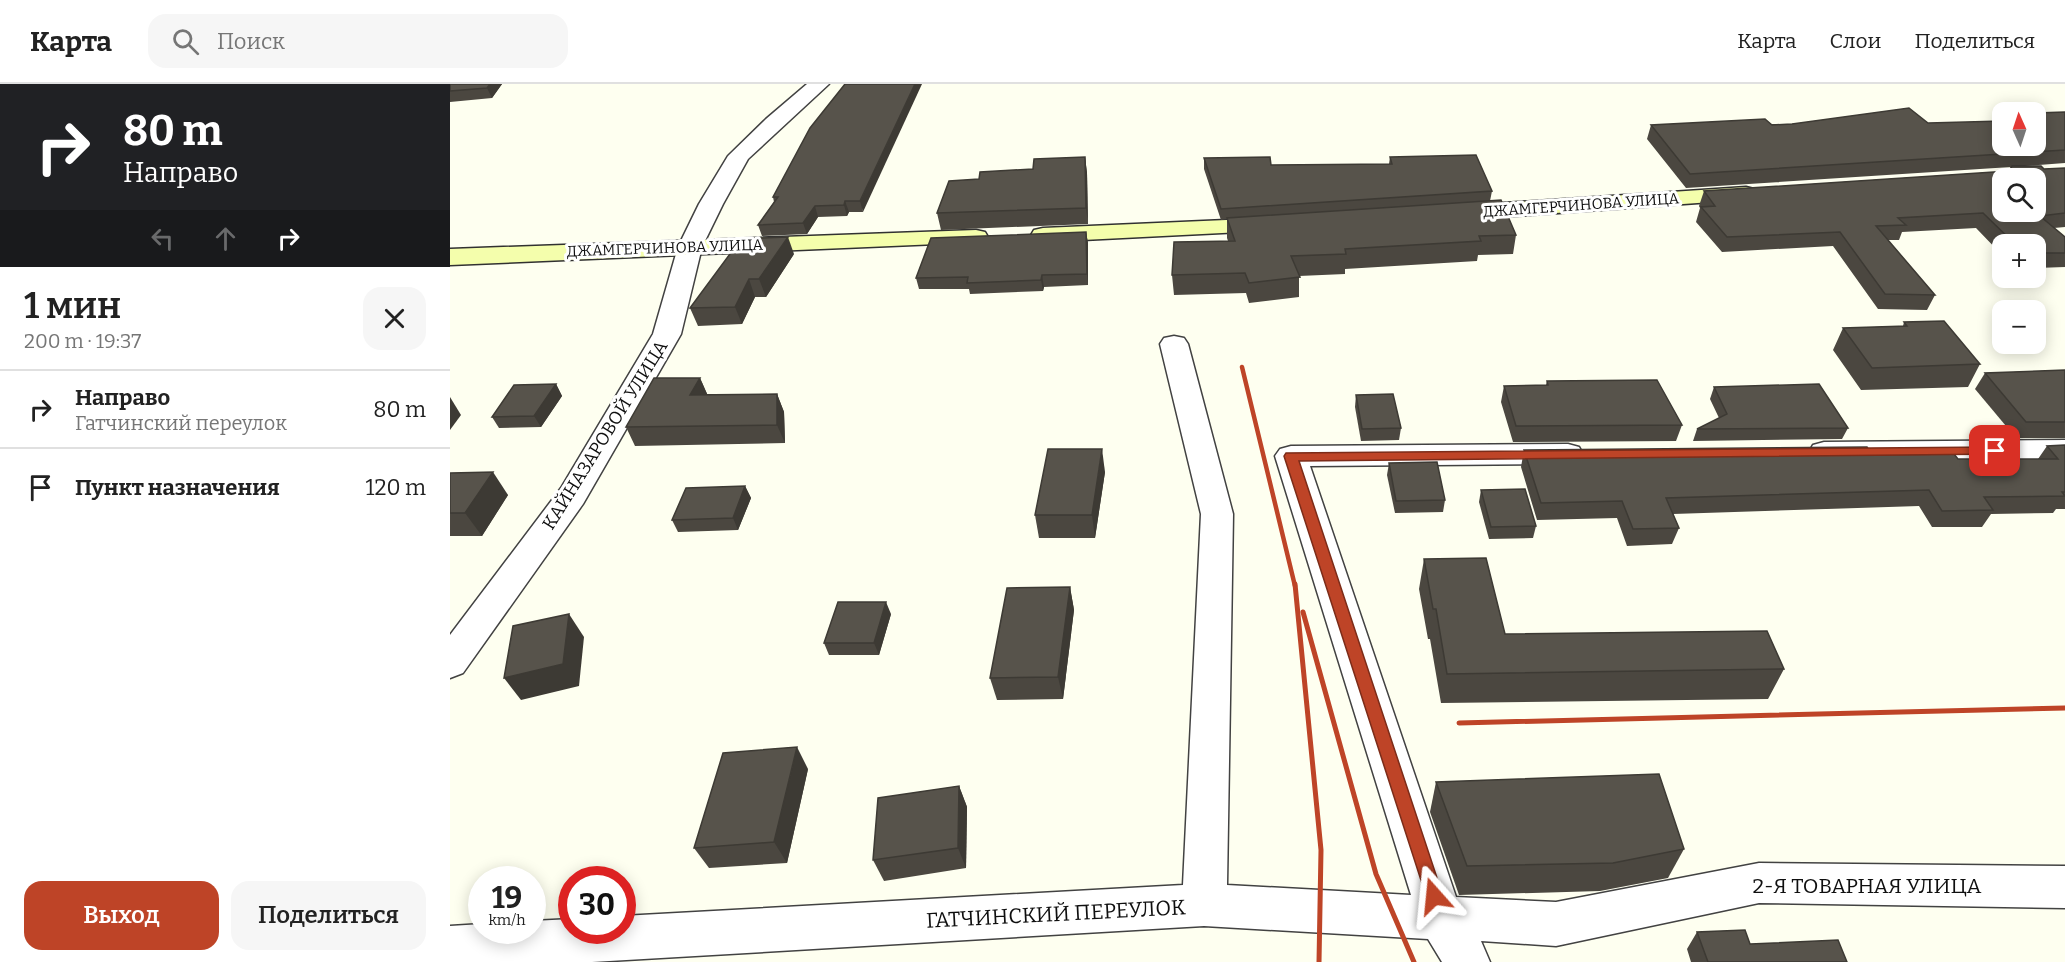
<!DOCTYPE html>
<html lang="ru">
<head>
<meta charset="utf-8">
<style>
	:root { --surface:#fff; --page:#f6f6f6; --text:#222; --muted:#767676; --line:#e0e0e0; --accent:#be4427 }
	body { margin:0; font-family:Bitter,serif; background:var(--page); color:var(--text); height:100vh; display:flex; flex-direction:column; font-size:22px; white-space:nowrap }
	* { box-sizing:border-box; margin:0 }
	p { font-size:20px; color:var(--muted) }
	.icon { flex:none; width:33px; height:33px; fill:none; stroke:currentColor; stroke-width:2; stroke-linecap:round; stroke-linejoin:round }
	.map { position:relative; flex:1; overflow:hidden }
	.sheet { display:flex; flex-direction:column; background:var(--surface); width:450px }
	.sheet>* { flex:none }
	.banner { background:#202124; color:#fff; overflow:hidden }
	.needle { width:39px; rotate:357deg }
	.buttons { position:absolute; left:1542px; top:18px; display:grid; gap:12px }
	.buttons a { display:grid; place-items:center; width:54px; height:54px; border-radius:12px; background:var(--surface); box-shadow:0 3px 15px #0003; font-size:30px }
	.speed { position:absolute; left:18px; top:782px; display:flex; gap:12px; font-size:30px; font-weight:700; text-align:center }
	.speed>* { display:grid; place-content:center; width:78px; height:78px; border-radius:50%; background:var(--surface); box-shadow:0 3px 15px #0003; line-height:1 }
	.speed small { font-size:15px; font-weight:400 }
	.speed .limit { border:9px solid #d22; background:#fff; color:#111 }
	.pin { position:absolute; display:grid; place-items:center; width:51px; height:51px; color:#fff; margin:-26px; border-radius:12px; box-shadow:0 3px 9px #0006 }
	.me { position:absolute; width:66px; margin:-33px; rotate:342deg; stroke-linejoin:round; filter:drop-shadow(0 0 4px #0008) }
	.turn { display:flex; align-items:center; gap:21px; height:126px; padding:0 24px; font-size:27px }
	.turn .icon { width:78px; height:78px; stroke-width:2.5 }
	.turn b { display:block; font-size:42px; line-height:51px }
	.lanes { display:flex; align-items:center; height:57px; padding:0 24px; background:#0003; justify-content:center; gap:30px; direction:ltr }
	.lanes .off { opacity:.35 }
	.round { display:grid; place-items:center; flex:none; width:63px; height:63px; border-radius:18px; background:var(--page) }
	.headline { display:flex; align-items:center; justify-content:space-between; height:102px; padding:0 24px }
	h1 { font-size:36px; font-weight:600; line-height:45px }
	.primary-button { display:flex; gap:12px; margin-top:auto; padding:12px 24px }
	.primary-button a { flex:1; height:69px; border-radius:18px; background:var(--accent); color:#fff; font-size:24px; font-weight:600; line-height:69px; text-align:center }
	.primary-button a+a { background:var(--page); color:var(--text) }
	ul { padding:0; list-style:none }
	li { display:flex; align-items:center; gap:18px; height:78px; padding:0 24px; border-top:2px solid var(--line) }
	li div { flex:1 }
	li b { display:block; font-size:22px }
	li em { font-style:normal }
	header { display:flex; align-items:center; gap:36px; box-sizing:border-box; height:84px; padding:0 30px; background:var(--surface); border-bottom:2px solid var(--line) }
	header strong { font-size:28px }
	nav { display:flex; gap:33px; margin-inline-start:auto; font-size:21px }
	.search { width:420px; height:54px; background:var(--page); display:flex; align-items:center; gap:15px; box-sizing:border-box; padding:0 21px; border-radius:18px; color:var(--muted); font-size:22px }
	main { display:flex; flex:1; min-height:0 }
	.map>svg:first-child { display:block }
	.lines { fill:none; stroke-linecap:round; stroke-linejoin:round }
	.street-casing { stroke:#424242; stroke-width:3 }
	.secondary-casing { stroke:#313131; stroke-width:3 }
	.street { fill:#fff; fill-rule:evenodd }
	.secondary { fill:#f4feac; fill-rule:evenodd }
	.rail-far1 { stroke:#be4427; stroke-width:4.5 }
	.rail { stroke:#be4427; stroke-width:5 }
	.wall { fill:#4b4740 }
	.shaded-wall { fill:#3d3a34 }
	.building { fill:#57534b; stroke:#3d3a34; stroke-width:1.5; fill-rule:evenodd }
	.route { fill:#be4427; stroke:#7c2c19; stroke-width:1.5 }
	.labels { text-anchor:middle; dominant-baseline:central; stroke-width:6; stroke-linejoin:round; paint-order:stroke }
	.far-street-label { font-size:15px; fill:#0f0f0f; stroke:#fff }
	.street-label { font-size:18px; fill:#0f0f0f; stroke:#fff }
	.near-street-label { font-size:21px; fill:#0f0f0f; stroke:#fff }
</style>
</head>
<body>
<header>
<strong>Карта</strong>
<div class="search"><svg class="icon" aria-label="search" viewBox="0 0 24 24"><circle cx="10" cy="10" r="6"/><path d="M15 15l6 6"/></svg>Поиск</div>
<nav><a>Карта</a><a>Слои</a><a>Поделиться</a></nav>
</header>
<main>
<section class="sheet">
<div class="banner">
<div class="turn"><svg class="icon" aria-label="right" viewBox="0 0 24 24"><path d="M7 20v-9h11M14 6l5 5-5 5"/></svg><div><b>80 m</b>Направо</div></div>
<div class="lanes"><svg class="icon off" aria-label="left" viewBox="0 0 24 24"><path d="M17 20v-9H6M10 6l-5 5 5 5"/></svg><svg class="icon off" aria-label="ahead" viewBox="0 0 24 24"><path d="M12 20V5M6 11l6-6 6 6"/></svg><svg class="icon" aria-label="right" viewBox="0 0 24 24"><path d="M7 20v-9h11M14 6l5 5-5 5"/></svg></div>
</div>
<div class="headline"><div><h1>1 мин</h1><p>200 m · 19:37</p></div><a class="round"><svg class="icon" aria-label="close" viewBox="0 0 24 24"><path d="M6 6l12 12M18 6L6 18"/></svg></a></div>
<ul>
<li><svg class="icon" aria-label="right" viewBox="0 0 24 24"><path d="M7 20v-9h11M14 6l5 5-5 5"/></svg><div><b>Направо</b><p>Гатчинский переулок</p></div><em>80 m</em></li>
<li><svg class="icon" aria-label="arrive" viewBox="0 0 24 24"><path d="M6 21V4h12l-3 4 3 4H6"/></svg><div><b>Пункт назначения</b></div><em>120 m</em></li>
</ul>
<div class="primary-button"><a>Выход</a><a>Поделиться</a></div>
</section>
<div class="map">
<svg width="1615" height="878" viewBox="0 0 1615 878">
	<rect width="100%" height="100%" fill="#fefff0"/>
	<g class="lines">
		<g class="street-casing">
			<g id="street">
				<path d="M357 0H379L298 75 273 120 252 163 231 250 133 420 13 589 0 594V551L111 404 203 250 228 163 249 120 278 72 316 35Z"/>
				<path d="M724 252 734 254 738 260 783 430 777 801 961 811 825 372 830 365 841 362 1118 360 1129 363 1133 370 1129 377 1118 380 860 382 1006 813 1106 818 1309 779 1615 782V824L1309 819 1106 862 1031 857 1040 878H992L978 855 754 842 142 878H0V842L32 840V846H82V837L122 835V846H172V832L733 801 751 430 710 260 714 254Z"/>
				<path d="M1615 356V376L1374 378 1363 375 1359 368 1363 361 1374 358Z"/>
			</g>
		</g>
		<g class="secondary-casing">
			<g id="secondary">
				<path d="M1296 103 1304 105 1308 110 1304 115 1009 136 1001 134 997 129 1001 124 1009 122Z"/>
				<path d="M823 134 832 136 835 141 832 146 593 158 584 156 581 151 584 146 593 144Z"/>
				<path d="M526 146 535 148 538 153 535 158 0 181V165Z"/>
			</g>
		</g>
		<use href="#street" class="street"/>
		<use href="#secondary" class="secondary"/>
		<path class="rail-far1" d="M792 283 845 502"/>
		<g class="rail">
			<path d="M845 500 871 766 869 878"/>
			<path d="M853 528 926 790 964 878"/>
			<path d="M1009 639 1615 624"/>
		</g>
	</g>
	<g class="wall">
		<path d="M0 0H52L42 14 0 18Z"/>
		<path d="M395 0 413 128H399L397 132 368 133 357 150 312 152 308 141 324 118 323 113Z"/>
		<path d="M1615 28V79L1575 82 1594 85 1615 84V143L1604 144 1615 153V183L1586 184V160H1552V171L1526 144 1452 148 1449 156H1438L1485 211 1477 226 1428 225 1383 162 1272 168 1246 138 1250 124 1249 122 1254 107 1559 87 1561 83 1236 104 1197 55 1201 41 1478 39 1552 62Z"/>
		<path d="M635 73 637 89 638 140 491 146 487 129 529 95 583 85Z"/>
		<path d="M940 73 1042 107 1040 117 1066 151 1063 170 1028 171 1027 177 895 185V190L849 192V213L799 219 796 209 724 211 722 191 778 157 777 154V135L771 136 754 85V74L821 81 939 80Z"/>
		<path d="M636 148 638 159V201L594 203 593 207 520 210 519 205H469L466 194Z"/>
		<path d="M344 170 316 213H305L292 240 248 242 240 224Z"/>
		<path d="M1454 238 1530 280 1518 303 1411 306 1383 266 1393 244 1453 242Z"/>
		<path d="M1615 286V354H1566L1525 305 1535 289Z"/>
		<path d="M250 294 257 310H327L334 328 335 359 185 362 176 343Z"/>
		<path d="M1097 297 1232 341 1226 357 1063 358 1051 318 1054 302 1096 301Z"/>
		<path d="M106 300 112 312 91 343 49 344 42 333Z"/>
		<path d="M1264 303 1398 344 1392 355 1243 357 1247 345 1269 334 1260 315Z"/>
		<path d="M906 311 951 344 949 356 911 357 905 323Z"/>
		<path d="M1615 361V425H1606L1603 429 1541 430 1532 443H1482L1469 422 1223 430 1229 444 1222 460 1177 462 1167 434 1087 436 1071 383 1074 366 1422 371 1508 375H1588L1597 362Z"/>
		<path d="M939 379 995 416 993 428 945 429 937 391Z"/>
		<path d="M655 388 645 454H589L585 431Z"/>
		<path d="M0 389 58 411 32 452H0Z"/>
		<path d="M295 402 301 414 288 446 228 448 222 436Z"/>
		<path d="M1031 406 1086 442 1083 454 1039 455 1029 418Z"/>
		<path d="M974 475 1055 550 1334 585 1318 615 991 619 980 555H978L969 505Z"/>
		<path d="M620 503 624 526 613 615 547 616 540 594Z"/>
		<path d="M441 530 429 571H379L374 559Z"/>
		<path d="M358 685 337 779 259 784 244 764Z"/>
		<path d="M986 698 1234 765 1218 794 1150 807 1009 811 980 728Z"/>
		<path d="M509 702 517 723 516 784 434 797 423 776Z"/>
		<path d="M1247 848 1300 860 1397 878H1241L1237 865Z"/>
	</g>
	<g class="shaded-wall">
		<path d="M40 0H52L42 14 37 4Z"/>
		<path d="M465 0H472L413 128 410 117Z"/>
		<path d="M635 73 637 89 638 140 636 124Z"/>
		<path d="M395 117 399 128 397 132 394 121Z"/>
		<path d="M365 122 368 133 357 150 353 139Z"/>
		<path d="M636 148 638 159V201L637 190Z"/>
		<path d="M338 153 344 170 316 213 309 195Z"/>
		<path d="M592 191 594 203 593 207 591 196Z"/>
		<path d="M299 195 305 213 292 240 285 223Z"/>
		<path d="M250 294 258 312 240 311Z"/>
		<path d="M106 300 112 312 91 343 84 332Z"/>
		<path d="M327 310 334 328 335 359 327 341Z"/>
		<path d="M0 313 11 331 0 346Z"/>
		<path d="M652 365 655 388 645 454 642 431Z"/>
		<path d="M43 388 58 411 32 452 15 429Z"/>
		<path d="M295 402 301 414 288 446 283 434Z"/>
		<path d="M620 503 624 526 613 615 608 593Z"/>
		<path d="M436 518 441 530 429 571 424 559Z"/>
		<path d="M119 530 134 553 129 602 71 616 54 594Z"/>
		<path d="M347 663 358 685 337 779 324 758Z"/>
		<path d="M509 702 517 723 516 784 508 764Z"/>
	</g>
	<g class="building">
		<path d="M0 0H40L37 4 0 7Z"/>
		<path d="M395 0H465L410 117H395L394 121 365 122 353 139 308 141 328 113H323L360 44Z"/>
		<path d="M1459 24 1478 39 1552 37V62H1586V29L1615 28V66L1240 90 1201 41 1315 35 1322 41 1342 40Z"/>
		<path d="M1026 71 1042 107 771 125 754 74 820 73 821 81 942 80 940 73Z"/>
		<path d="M635 73 636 124 487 129 499 97 529 95 530 88 583 85 584 75Z"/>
		<path d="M1562 82H1591L1594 85 1615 84V129L1590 132 1615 153V169H1586V160H1565L1533 129 1448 134 1456 141 1426 142 1485 211 1435 210 1390 148 1277 153 1251 123 1265 122 1254 107 1559 87ZM1552 94H1586V128H1552Z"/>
		<path d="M1051 116 1066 151 1029 152 1031 157 895 165 896 170 841 172 850 193 799 199 795 189 722 191 724 158 785 157 777 134Z"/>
		<path d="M636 148 637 190 592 191 591 196 517 199 518 193 466 194 481 154Z"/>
		<path d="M338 153 309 195H299L285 223 240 224 291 155Z"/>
		<path d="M1494 237 1530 280 1422 284 1393 244 1457 242 1454 238Z"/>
		<path d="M1615 286V338H1576L1535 289Z"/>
		<path d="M204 294H250L240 311 327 310V341L176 343Z"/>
		<path d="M1207 296 1232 341 1066 342 1054 302 1098 301 1097 297Z"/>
		<path d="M106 300 84 332 42 333 64 301Z"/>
		<path d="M1369 300 1398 344 1247 345 1277 330 1264 303Z"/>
		<path d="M943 310 951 344 912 345 906 311Z"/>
		<path d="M1615 361V408H1612L1615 412 1534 413 1543 426 1492 427 1479 406 1216 414 1229 444 1183 445 1172 417 1091 419 1074 366 1417 363 1422 371 1504 370 1508 375H1608L1597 362Z"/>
		<path d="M598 365H652L642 431H585Z"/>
		<path d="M987 378 995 416 946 417 939 379Z"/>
		<path d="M43 388 15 429H0V389Z"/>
		<path d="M295 402 283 434 222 436 236 404Z"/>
		<path d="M1075 405 1086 442 1041 443 1031 406Z"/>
		<path d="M1036 474 1055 550 1317 547 1334 585 997 590 986 525H983L974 475Z"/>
		<path d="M620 503 608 593 540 594 557 504Z"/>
		<path d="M388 518H436L424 559H374Z"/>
		<path d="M119 530 113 580 54 594 63 542Z"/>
		<path d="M347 663 324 758 244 764 273 669Z"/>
		<path d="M1209 690 1234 765 1163 779 1017 782 986 698Z"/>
		<path d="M509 702 508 764 423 776 428 714Z"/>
		<path d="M1295 846 1300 860 1388 856 1397 878H1258L1247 848Z"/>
	</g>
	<path class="route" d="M1545 363 1551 367 1549 370 849 377 993 812 990 818 984 820 978 818 834 372 836 369Z"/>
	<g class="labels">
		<g class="far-street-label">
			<text transform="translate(1131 121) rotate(-4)">ДЖАМГЕРЧИНОВА УЛИЦА</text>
			<text transform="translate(215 164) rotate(-2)">ДЖАМГЕРЧИНОВА УЛИЦА</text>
		</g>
		<g class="street-label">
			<text transform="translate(155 351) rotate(-58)">КАЙНАЗАРОВОЙ УЛИЦА</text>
		</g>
		<g class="near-street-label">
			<text x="1417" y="802">2-Я ТОВАРНАЯ УЛИЦА</text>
			<text transform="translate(606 830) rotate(-3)">ГАТЧИНСКИЙ ПЕРЕУЛОК</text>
		</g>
	</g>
</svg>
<div class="buttons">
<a><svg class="needle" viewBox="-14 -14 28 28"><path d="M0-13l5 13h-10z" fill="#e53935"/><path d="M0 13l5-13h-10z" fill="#767676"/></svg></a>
<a><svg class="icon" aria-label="search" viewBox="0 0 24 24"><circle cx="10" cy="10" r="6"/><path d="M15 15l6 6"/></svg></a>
<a>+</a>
<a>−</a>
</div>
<div class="speed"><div>19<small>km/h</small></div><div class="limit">30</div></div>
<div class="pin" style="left:1545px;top:367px;background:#d93025"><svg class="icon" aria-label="arrive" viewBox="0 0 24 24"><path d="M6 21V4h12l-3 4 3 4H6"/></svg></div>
<svg class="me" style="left:984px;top:812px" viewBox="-20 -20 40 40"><path d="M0-17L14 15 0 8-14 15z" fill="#be4427" stroke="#fff" stroke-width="4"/></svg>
</div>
</main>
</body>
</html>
